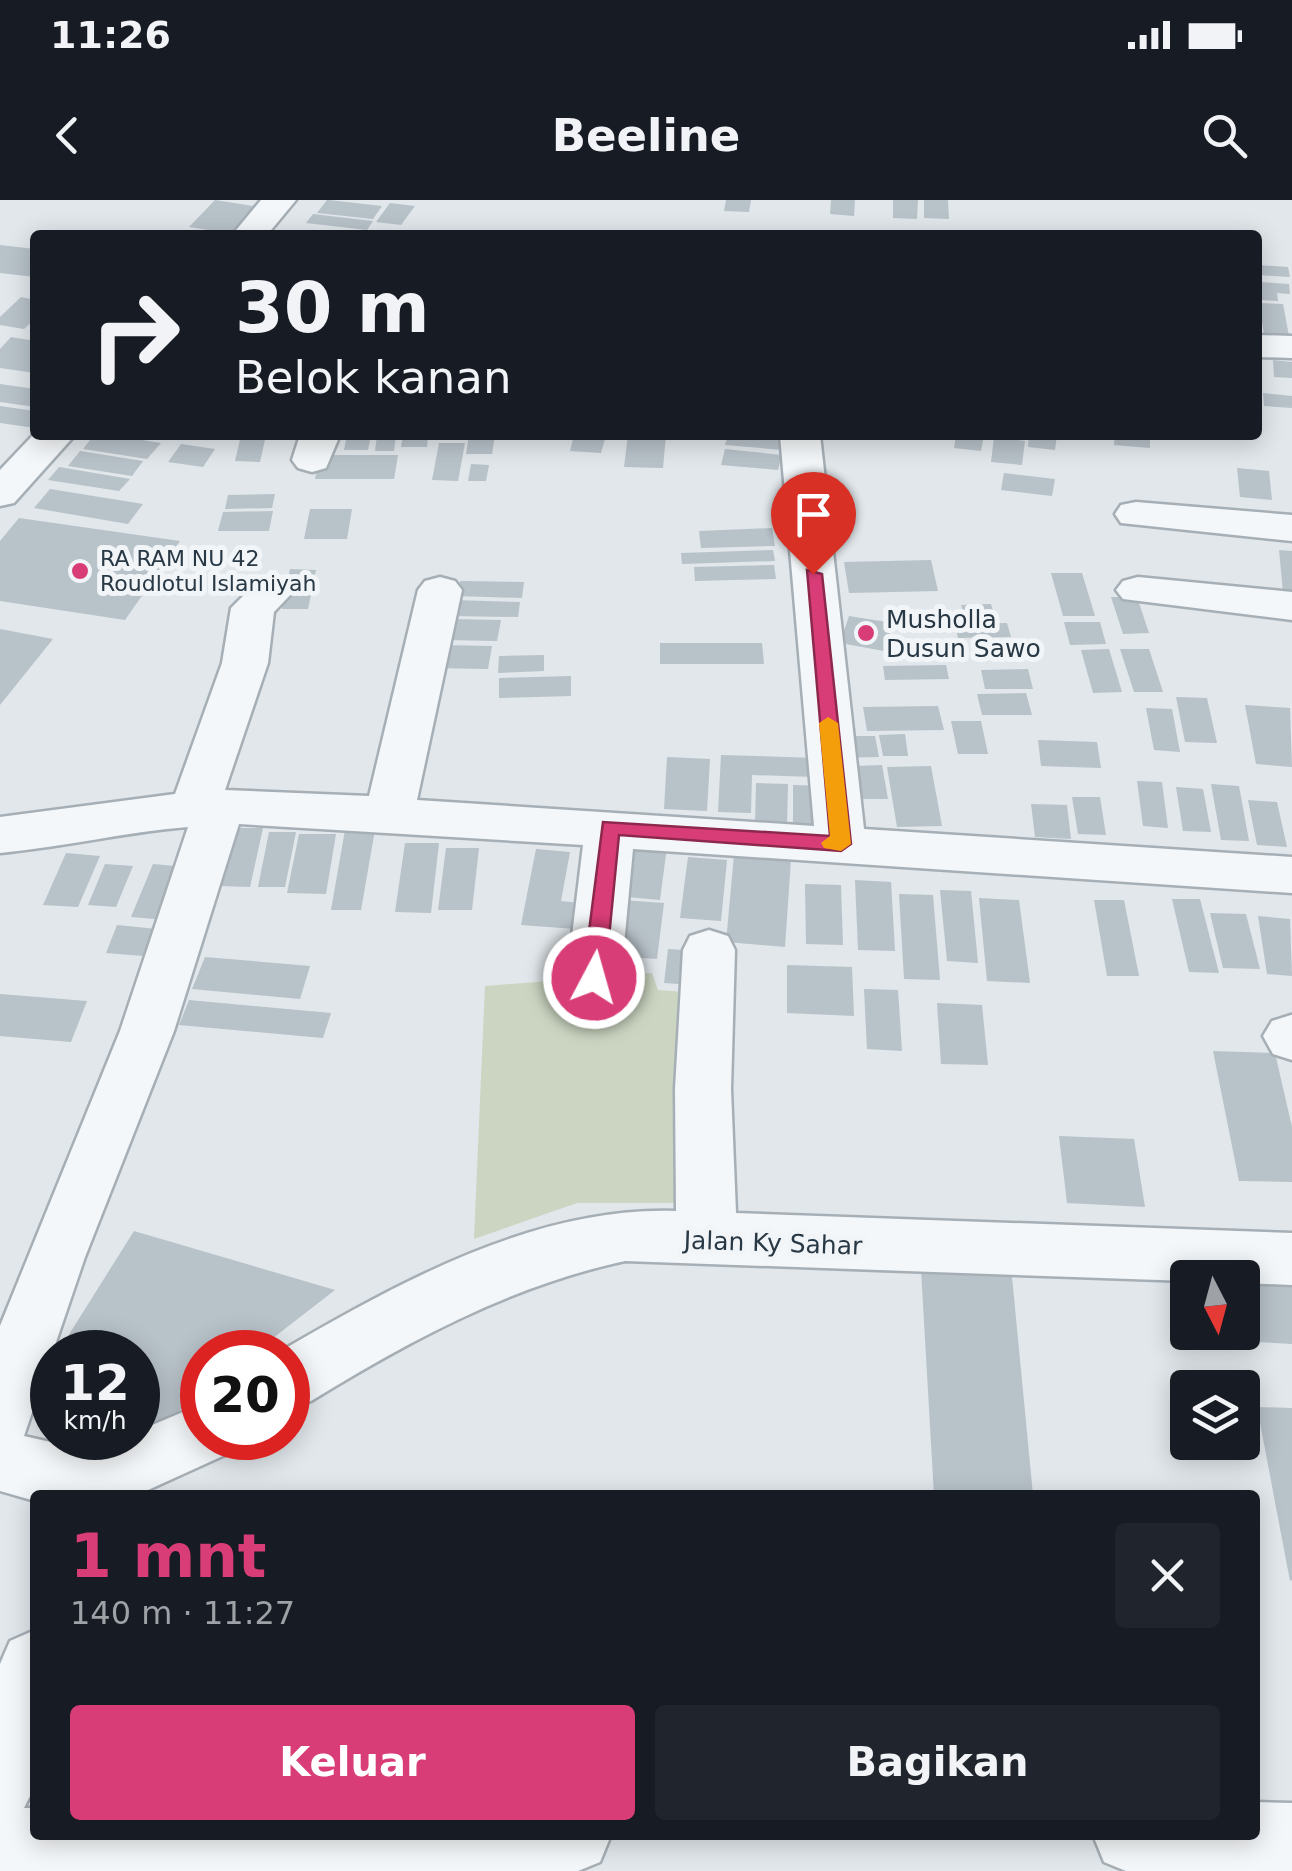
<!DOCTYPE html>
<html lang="id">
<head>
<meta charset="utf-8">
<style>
	:root { --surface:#171b24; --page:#20242c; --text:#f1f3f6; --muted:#9ea1a6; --accent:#d93d77 }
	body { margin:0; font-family:"DejaVu Sans",sans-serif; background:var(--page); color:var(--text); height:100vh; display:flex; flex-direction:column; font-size:38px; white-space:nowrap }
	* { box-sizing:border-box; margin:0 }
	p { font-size:32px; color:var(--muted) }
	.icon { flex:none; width:55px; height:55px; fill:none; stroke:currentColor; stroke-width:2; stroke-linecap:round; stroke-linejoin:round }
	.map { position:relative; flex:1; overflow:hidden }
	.sheet { position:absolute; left:30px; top:1290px; width:1230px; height:350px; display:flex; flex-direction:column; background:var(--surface); border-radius:10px; box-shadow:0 5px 25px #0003 }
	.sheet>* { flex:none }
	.hud { position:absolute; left:30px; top:30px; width:1232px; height:210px; border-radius:10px; box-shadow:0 5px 25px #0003; background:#171b24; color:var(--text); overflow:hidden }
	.needle { width:65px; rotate:174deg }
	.tools { position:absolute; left:1170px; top:1060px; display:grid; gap:20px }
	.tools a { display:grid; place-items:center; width:90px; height:90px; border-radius:10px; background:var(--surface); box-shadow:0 5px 25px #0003; font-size:50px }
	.speed { position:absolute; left:30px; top:1130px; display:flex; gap:20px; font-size:50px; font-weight:700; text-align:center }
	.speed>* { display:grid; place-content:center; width:130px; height:130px; border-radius:50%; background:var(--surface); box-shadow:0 5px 25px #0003; line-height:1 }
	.speed small { font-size:25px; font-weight:400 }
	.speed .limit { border:15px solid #d22; background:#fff; color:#111 }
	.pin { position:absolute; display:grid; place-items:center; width:85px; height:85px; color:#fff; margin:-102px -42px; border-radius:50% 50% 50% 0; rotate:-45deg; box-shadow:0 0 10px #0007 }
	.pin .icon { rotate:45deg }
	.me { position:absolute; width:110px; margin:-55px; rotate:6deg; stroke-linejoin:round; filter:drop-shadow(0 0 8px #0008) }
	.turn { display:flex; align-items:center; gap:35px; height:210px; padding:0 40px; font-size:45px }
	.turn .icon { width:130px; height:130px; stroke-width:2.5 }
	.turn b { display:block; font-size:70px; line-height:85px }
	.round { display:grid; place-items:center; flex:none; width:105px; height:105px; border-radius:10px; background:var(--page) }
	.head { display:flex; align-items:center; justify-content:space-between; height:170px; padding:0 40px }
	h1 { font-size:60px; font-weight:700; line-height:75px; color:var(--accent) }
	.primary-button { display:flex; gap:20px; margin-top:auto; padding:20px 40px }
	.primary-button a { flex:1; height:115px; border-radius:10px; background:var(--accent); color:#fff; font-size:40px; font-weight:700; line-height:115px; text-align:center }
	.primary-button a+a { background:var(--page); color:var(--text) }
	.status { display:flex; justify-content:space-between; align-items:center; height:70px; padding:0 50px; background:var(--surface); direction:ltr }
	.status svg { height:28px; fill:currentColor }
	header { display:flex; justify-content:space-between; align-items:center; height:130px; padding:0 40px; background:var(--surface); font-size:45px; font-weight:700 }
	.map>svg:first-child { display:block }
	.green { fill:#cbd5c1 }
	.building { fill:#b8c2c9 }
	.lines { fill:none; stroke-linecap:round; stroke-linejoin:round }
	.minor-casing { stroke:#a6afb6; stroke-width:5 }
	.minor { fill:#f4f7f9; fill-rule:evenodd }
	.route { fill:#d93d77; stroke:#8d284d; stroke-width:2.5 }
	.slow { fill:#f59e0b }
	.poi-dot { fill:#d93d77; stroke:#f1f5f8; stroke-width:4 }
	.labels { text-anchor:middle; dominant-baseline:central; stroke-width:10; stroke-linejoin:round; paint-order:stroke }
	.far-poi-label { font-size:22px; fill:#283844; stroke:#f1f5f8; text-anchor:start }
	.poi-label { font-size:25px; fill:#283844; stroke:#f1f5f8; text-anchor:start }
	.street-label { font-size:25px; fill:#283844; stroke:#f1f5f8 }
</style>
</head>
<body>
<div class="status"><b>11:26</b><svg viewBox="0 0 49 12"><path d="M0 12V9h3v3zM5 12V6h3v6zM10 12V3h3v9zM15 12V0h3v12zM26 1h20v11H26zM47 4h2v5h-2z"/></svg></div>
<header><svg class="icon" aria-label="back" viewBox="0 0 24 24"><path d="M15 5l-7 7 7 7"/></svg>Beeline<svg class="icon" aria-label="search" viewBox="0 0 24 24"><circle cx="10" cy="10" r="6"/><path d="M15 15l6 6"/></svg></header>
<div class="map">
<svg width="1292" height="1671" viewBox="0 0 1292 1671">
	<rect width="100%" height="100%" fill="#e1e7eb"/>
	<path class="green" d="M652 773 658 790 698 793 689 1003H577L474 1039 485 786Z"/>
	<g class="building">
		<path d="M215 0 266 8 240 35 189 27Z"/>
		<path d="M327 0H329L382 6 373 19 317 13Z"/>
		<path d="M726 0H751L749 12 724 11Z"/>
		<path d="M831 0H855L854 16 830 14Z"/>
		<path d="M893 0H918L917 19 893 18Z"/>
		<path d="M924 0H948L949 19 924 18Z"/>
		<path d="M390 3 415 6 401 25 376 22Z"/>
		<path d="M313 14 373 21 367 30 306 23Z"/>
		<path d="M0 45 35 49V77L0 73Z"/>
		<path d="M1258 65 1288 67 1290 77 1258 75Z"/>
		<path d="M1259 82 1289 84 1290 94 1277 93 1278 101 1262 100Z"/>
		<path d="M21 97 35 100V119L24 129 0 125V117Z"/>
		<path d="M1259 103 1283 104 1289 136 1264 134Z"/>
		<path d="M11 137 35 141V173L0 168V149Z"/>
		<path d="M1273 160 1292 162V178L1274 177Z"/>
		<path d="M0 184 35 189V207L0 202Z"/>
		<path d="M1263 193 1292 196V208L1264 206Z"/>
		<path d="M0 206 35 211V228L0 223Z"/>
		<path d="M94 235H112L161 243 147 259 83 249Z"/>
		<path d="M241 235H266L260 262 235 261Z"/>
		<path d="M347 235H371L368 250H344Z"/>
		<path d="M377 235H396L394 251H375Z"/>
		<path d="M403 235H428L427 247H401Z"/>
		<path d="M469 235H495L492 254H466Z"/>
		<path d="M574 235H606L601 253 570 251Z"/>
		<path d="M628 235H666L663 268 624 267Z"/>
		<path d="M728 235H750L786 239 783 250 725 245Z"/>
		<path d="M956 235H984L981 251 954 248Z"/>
		<path d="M1029 235H1057L1055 250 1028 247Z"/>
		<path d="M1115 235H1150V248L1114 245Z"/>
		<path d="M994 237 1025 241 1022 265 991 262Z"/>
		<path d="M439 243H465L458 281 432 280Z"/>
		<path d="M181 244 215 249 203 267 168 262Z"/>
		<path d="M725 249 782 255 778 270 721 265Z"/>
		<path d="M80 251 143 261 132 276 68 266Z"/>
		<path d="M320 255H398L394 279H315Z"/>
		<path d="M471 264 489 265 486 281H468Z"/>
		<path d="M59 267 130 279 119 291 48 280Z"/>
		<path d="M1237 268 1269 271 1272 300 1240 297Z"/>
		<path d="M1004 273 1055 279 1052 296 1001 290Z"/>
		<path d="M50 289 143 304 128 324 34 308Z"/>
		<path d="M275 294 272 308 225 309 228 295Z"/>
		<path d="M310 309H352L347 339H304Z"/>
		<path d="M273 311 269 331H218L223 312Z"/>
		<path d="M19 318 180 341 125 420 0 401V341Z"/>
		<path d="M772 328 775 346 701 348 699 331Z"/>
		<path d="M773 350 775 361 682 364 681 353Z"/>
		<path d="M1279 350 1292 351V393L1283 392Z"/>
		<path d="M931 360 938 391 849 393 844 362Z"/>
		<path d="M774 365 776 379 695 381 694 367Z"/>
		<path d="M290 369 316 370 308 409H282Z"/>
		<path d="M1051 373H1082L1095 416H1063Z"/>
		<path d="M460 381 524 382 522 398 458 396Z"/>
		<path d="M1111 397H1137L1149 433 1123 434Z"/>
		<path d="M454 400 520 402 518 417 451 416Z"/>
		<path d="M991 404 995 418H965L961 405Z"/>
		<path d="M849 416 893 423 884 451 840 443Z"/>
		<path d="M450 419 501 420 497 441 445 440Z"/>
		<path d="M1064 422H1100L1106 444 1070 445Z"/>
		<path d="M1007 423 1011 437 958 438 955 424Z"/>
		<path d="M0 429 53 439 0 505Z"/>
		<path d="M660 443H762L764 464H660Z"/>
		<path d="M438 445 492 446 488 469 433 468Z"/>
		<path d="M1109 449 1122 492 1093 493 1081 450Z"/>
		<path d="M1120 449H1149L1163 492H1134Z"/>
		<path d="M544 455V471L498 473 499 456Z"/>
		<path d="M946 465 949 479 885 480 883 466Z"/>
		<path d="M1028 469 1033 489H985L981 470Z"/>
		<path d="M571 476V496L499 498V478Z"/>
		<path d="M1026 493 1032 515H982L977 494Z"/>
		<path d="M1176 497 1207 498 1217 543 1185 542Z"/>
		<path d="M1245 505 1290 508 1292 567 1256 564Z"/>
		<path d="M938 506 944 530 867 531 863 507Z"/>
		<path d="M1146 508 1172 509 1180 552 1154 550Z"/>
		<path d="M951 521H981L988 554H958Z"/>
		<path d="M905 534 908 556H883L879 535Z"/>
		<path d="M834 536H875L879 557 837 558Z"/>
		<path d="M1038 540 1097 542 1101 568 1041 566Z"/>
		<path d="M721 555 815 558V577L752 575 751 613 718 612Z"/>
		<path d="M667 557 710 559 707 611 664 609Z"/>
		<path d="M882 565 888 599H862L856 566Z"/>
		<path d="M931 566 942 626 897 627 887 567Z"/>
		<path d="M1137 581 1162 582 1168 628 1143 626Z"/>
		<path d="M756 583 788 584 787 624 755 623Z"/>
		<path d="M1211 584 1239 586 1249 641 1221 640Z"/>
		<path d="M793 585 827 586 828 628 793 627Z"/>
		<path d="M1176 587 1203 589 1211 632 1183 631Z"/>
		<path d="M1072 597H1100L1106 635 1078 634Z"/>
		<path d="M1248 600 1277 602 1287 647 1257 645Z"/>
		<path d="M1031 604 1067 605 1071 639 1035 637Z"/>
		<path d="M233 628H263L250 687 220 686Z"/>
		<path d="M345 630H375L361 710H331Z"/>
		<path d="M269 632H296L285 687H258Z"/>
		<path d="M299 634H336L326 694 287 693Z"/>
		<path d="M635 636 668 639 660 700 626 697Z"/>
		<path d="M405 643H439L431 713 395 712Z"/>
		<path d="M446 648H479L472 710H438Z"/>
		<path d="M536 649 570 652 561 701 580 703 575 729 521 725Z"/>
		<path d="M66 653 100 656 78 707 43 705Z"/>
		<path d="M734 655 791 659 785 747 726 742Z"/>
		<path d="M688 657 727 660 721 721 680 718Z"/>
		<path d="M105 664 133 666 116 707 88 705Z"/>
		<path d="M153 664 187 667 166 720 131 717Z"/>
		<path d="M855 680 891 682 895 751 858 750Z"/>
		<path d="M805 684 841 685 843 745 806 744Z"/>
		<path d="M940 690 971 691 978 763 947 761Z"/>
		<path d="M899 694 933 695 940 780 904 779Z"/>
		<path d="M979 698 1019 700 1030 783 987 781Z"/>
		<path d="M1172 699H1200L1219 773 1189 772Z"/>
		<path d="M622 700 664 703 657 759 613 756Z"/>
		<path d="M1094 700H1124L1139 776H1107Z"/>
		<path d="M1210 713 1246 714 1260 769 1223 768Z"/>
		<path d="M1258 716 1290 719 1292 776 1267 774Z"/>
		<path d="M117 725 167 730 156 757 106 753Z"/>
		<path d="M668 749 699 751 695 785 664 783Z"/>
		<path d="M205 757 310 766 300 799 192 789Z"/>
		<path d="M787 765 852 767 854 816 787 813Z"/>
		<path d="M864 789 898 790 902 851 867 849Z"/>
		<path d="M0 794 87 801 71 842 0 836Z"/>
		<path d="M189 800 331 813 323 838 179 825Z"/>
		<path d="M937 803 982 805 988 865 941 864Z"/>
		<path d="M1213 851 1275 853 1292 927V982L1239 981Z"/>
		<path d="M1059 936 1134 939 1145 1007 1067 1003Z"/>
		<path d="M134 1031 335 1090 255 1152H202V1193L161 1225 138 1217V1152H58Z"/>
		<path d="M920 1052 1010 1056 1033 1295H934Z"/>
		<path d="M1242 1063 1292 1066V1144L1257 1142Z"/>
		<path d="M1257 1207 1292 1208V1380L1290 1381Z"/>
	</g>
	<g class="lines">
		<g class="minor-casing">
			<g id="minor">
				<path d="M261 0H296L267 35H232Z"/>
				<path d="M1258 135 1292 136V158L1258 157Z"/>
				<path d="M35 233 75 235 14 303 0 306V270Z"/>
				<path d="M300 235H340L326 268 312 272 298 268 292 260Z"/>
				<path d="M780 235H820L864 629 1292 657V693L633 649 621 777 613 791 594 797 575 791 567 777 583 645 239 624 174 831 85 1057 24 1236 90 1251 121 1238H138V1231L202 1204V1238H233L225 1255 137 1295H35V1301L0 1291V1126L120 831 188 627C125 632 64 647 0 653V617L175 594 222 463 231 408 257 382 272 378 287 382 294 391 274 412 268 463 225 590 369 596 418 390 425 381 440 377 455 381 462 390 417 600 814 626Z"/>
				<path d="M1136 302 1292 315V341L1121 323 1115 314 1121 305Z"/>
				<path d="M1138 377 1292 392V420L1123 399 1116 390 1123 381Z"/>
				<path d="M709 730 728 736 735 750 731 889 736 1013 1292 1033V1085L1242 1083V1078H1188V1081L625 1061C510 1086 411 1140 311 1201L288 1210V1152H279C398 1083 535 1006 676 1011L675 889 683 750 690 736Z"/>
				<path d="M1291 815H1292V860L1273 854 1263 836 1272 821Z"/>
				<path d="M35 1430V1586L24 1608H35V1635H611L600 1662 578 1671H0V1464L10 1441Z"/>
				<path d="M1255 1602 1292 1603V1671H1126L1104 1662 1093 1635H1255Z"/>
			</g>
		</g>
		<use href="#minor" class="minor"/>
	</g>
	<path class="route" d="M807 370 822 374 851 644 841 651 619 635 605 778 594 786 586 783 583 778 603 622 830 636Z"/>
	<path class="slow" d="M828 517 838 523 851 644 841 651 824 648 821 643 830 636 819 523Z"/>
	<g class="poi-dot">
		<circle cx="80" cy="371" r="10"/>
		<circle cx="866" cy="433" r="10"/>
	</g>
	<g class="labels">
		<g class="far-poi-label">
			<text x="100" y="358">RA RAM NU 42<tspan x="100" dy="25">Roudlotul Islamiyah</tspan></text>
		</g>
		<g class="poi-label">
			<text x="886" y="419">Musholla<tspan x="886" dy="29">Dusun Sawo</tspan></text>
		</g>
		<g class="street-label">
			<text transform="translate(773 1043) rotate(2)">Jalan Ky Sahar</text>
		</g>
	</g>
</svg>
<div class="tools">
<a><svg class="needle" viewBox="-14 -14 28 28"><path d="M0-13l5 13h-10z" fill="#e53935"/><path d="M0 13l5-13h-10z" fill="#9ea1a6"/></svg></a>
<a><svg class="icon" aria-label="layers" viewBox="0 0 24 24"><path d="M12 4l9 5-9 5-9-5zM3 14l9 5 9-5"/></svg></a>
</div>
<div class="speed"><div>12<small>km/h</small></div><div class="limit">20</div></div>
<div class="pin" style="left:813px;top:374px;background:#d93025"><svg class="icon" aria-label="arrive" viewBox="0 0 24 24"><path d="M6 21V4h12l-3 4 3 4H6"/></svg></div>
<svg class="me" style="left:594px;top:778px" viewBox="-20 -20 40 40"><circle r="17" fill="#d93d77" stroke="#fff" stroke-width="3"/><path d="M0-11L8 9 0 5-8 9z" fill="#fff"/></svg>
<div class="hud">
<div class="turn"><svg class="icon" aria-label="right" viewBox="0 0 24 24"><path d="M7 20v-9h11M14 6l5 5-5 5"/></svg><div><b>30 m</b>Belok kanan</div></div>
</div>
<section class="sheet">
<div class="head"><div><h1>1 mnt</h1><p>140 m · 11:27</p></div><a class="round"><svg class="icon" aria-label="close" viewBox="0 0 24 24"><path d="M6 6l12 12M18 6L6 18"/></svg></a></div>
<div class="primary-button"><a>Keluar</a><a>Bagikan</a></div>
</section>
</div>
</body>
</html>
